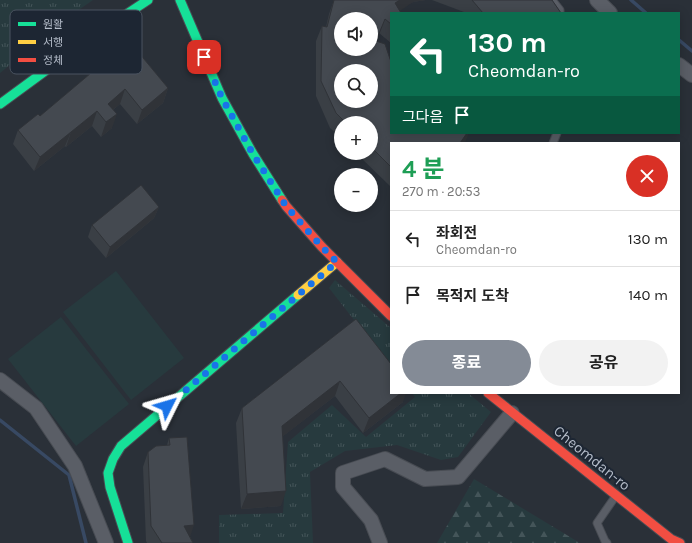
<!DOCTYPE html>
<html lang="ko">
<head>
<meta charset="utf-8">
<style>
	:root { --surface:#fff; --page:#f2f2f2; --text:#222; --muted:#767676; --line:#e0e0e0; --accent:#848b96 }
	body { margin:0; font-family:Karla,"Noto Sans KR",sans-serif; background:var(--page); color:var(--text); height:100vh; display:flex; flex-direction:column; font-size:15px; white-space:nowrap }
	* { box-sizing:border-box; margin:0 }
	p { font-size:13px; color:var(--muted) }
	.icon { flex:none; width:22px; height:22px; fill:none; stroke:currentColor; stroke-width:2; stroke-linecap:round; stroke-linejoin:round }
	.map { position:relative; flex:1; overflow:hidden }
	.side { position:absolute; left:390px; top:142px; width:290px; height:252px; display:flex; flex-direction:column; background:var(--surface); border-radius:0px; box-shadow:0 2px 10px #0003 }
	.side>* { flex:none }
	.guide { position:absolute; left:390px; top:12px; width:290px; height:122px; border-radius:0px; box-shadow:0 2px 10px #0003; background:#0b6e4f; color:#fff; overflow:hidden }
	.controls { position:absolute; left:334px; top:12px; display:grid; gap:8px }
	.controls a { display:grid; place-items:center; width:44px; height:44px; border-radius:50%; background:var(--surface); box-shadow:0 2px 10px #0003; font-size:20px }
	.pin { position:absolute; display:grid; place-items:center; width:34px; height:34px; color:#fff; margin:-17px; border-radius:8px; box-shadow:0 2px 6px #0006 }
	.me { position:absolute; width:44px; margin:-22px; rotate:50deg; stroke-linejoin:round; filter:drop-shadow(0 0 3px #0008) }
	.turn { display:flex; align-items:center; gap:14px; height:84px; padding:0 12px; font-size:18px }
	.turn .icon { width:52px; height:52px; stroke-width:2.5 }
	.turn b { display:block; font-size:28px; line-height:34px }
	.then { display:flex; align-items:center; height:38px; padding:0 12px; background:#0003; gap:8px; font-size:15px }
	.round { display:grid; place-items:center; flex:none; width:42px; height:42px; border-radius:21px; background:var(--page) }
	.overview { display:flex; align-items:center; justify-content:space-between; height:68px; padding:0 12px }
	h1 { font-size:24px; font-weight:700; line-height:30px; color:#1e9e55 }
	.cta { display:flex; gap:8px; margin-top:auto; padding:8px 12px }
	.cta a { flex:1; height:46px; border-radius:24px; background:var(--accent); color:#fff; font-size:16px; font-weight:700; line-height:46px; text-align:center }
	.cta a+a { background:var(--page); color:var(--text) }
	ul { padding:0; list-style:none }
	li { display:flex; align-items:center; gap:12px; height:56px; padding:0 12px; border-top:1px solid var(--line) }
	li div { flex:1 }
	li b { display:block; font-size:15px }
	li em { font-style:normal }
	.map>svg:first-child { display:block }
	.grass { fill:#273a3e }
	.forest { fill:url(#forest-firs) }
	.park { fill:url(#park-tufts) }
	.lines { fill:none; stroke-linecap:round; stroke-linejoin:round }
	.stream { stroke:#384963; stroke-width:3.5 }
	.lane-casing { stroke:#484c53; stroke-width:9 }
	.street-casing { stroke:#484c53; stroke-width:16 }
	.fast-casing { stroke:#484c53; stroke-width:11 }
	.slow-casing { stroke:#484c53; stroke-width:11 }
	.jam-casing { stroke:#484c53; stroke-width:11 }
	.lane { stroke:#5a5e66; stroke-width:7 }
	.street { stroke:#5a5e66; stroke-width:14 }
	.fast { stroke:#16e098; stroke-width:9 }
	.slow { stroke:#ffcf43; stroke-width:9 }
	.jam { stroke:#f24e42; stroke-width:9 }
	.wall { fill:#3a3f45 }
	.shaded-wall { fill:#303338 }
	.building { fill:#444950; stroke:#303338; fill-rule:evenodd }
	.route { stroke:#1a73e8; stroke-width:7; stroke-dasharray:0 12.6 }
	.labels { text-anchor:middle; dominant-baseline:central; stroke-width:4; stroke-linejoin:round; paint-order:stroke }
	.street-label { font-size:15px; fill:#b4bcc9; stroke:#1d2633 }
	.key { fill:#1d2633; stroke:#4a5360; stroke-width:1 }
	.key-label { font-size:11px; fill:#b4bcc9 }
</style>
</head>
<body>
<div class="map">
<svg width="692" height="543" viewBox="0 0 692 543">
	<defs>
		<pattern id="forest-firs" width="22" height="20" patternUnits="userSpaceOnUse"><rect width="22" height="20" fill="#273a3e"/><path d="M5 1l3.5 6h-7zM16 11l3.5 6h-7z" fill="#445559"/></pattern>
		<pattern id="park-tufts" width="24" height="20" patternUnits="userSpaceOnUse"><rect width="24" height="20" fill="#273a3e"/><path d="M3 7l-1-3M5 7V3M7 7l1-3M15 17l-1-3M17 17v-4M19 17l1-3" fill="none" stroke="#445559"/></pattern>
	</defs>
	<rect width="100%" height="100%" fill="#2a3038"/>
	<g class="grass">
		<path d="M116 271 184 358 131 400 63 312Z"/>
		<path d="M61 317 129 404 76 446 8 359Z"/>
	</g>
	<path class="forest" d="M474 479 580 543H437Z"/>
	<g class="park">
		<path d="M0 0H93L70 16 0 73Z"/>
		<path d="M335 280 391 328V367L329 288Z"/>
		<path d="M412 393H468L491 412 458 457 441 460 397 445 345 451 310 472 313 543H219V515L283 513 288 442 332 405 366 437 415 397Z"/>
	</g>
	<g class="lines">
		<g class="stream">
			<path d="M631 0 646 13"/>
			<path d="M679 40 692 51"/>
			<path d="M0 420 69 475 86 543"/>
		</g>
		<g class="lane-casing">
			<g id="lane">
				<path d="M552 0 560 10V13"/>
				<path d="M553 143 557 133"/>
				<path d="M607 543 605 541 597 523 615 497"/>
			</g>
		</g>
		<g class="street-casing">
			<g id="street">
				<path d="M597 0 610 13"/>
				<path d="M679 65 692 75"/>
				<path d="M0 380 36 408 75 466 106 543"/>
				<path d="M380 543 371 520 343 487V473L385 459 425 479 458 477 512 413"/>
			</g>
		</g>
		<g class="fast-casing">
			<g id="fast">
				<path d="M180 0 222 98 253 154 282 200"/>
				<path d="M0 104 86 41 148 0"/>
				<path d="M128 543 110 487 108 473 113 459 121 446 298 295"/>
			</g>
		</g>
		<g class="slow-casing">
			<path id="slow" d="M298 295 337 262"/>
		</g>
		<g class="jam-casing">
			<g id="jam">
				<path d="M282 200 286 206 322 247 391 316"/>
				<path d="M488 393 671 539 680 543"/>
			</g>
		</g>
		<use href="#lane" class="lane"/>
		<use href="#street" class="street"/>
		<use href="#fast" class="fast"/>
		<use href="#slow" class="slow"/>
		<use href="#jam" class="jam"/>
	</g>
	<g class="wall">
		<path d="M334 0H426L413 2 391 13V43L379 33 376 42 391 133 466 142 465 143H391V187L356 153H371V123H341V138L330 128 316 96V41L322 26 326 27 329 14Z"/>
		<path d="M432 0H552L561 13H465L464 12Z"/>
		<path d="M129 41 168 88 163 103 137 124 120 104 113 110 112 128 101 137 92 126 66 147 65 146 34 171 13 144 18 130 40 116Z"/>
		<path d="M159 207 154 218 106 258 88 237 92 225Z"/>
		<path d="M356 319 403 402 363 433 335 396 283 436 281 506 241 509 236 423 242 408Z"/>
		<path d="M169 438 190 537 193 543H147L146 541 143 467 148 452 167 445Z"/>
	</g>
	<g class="shaded-wall">
		<path d="M400 0H426L413 2 397 13 395 3Z"/>
		<path d="M168 88 163 103 137 124 142 110Z"/>
		<path d="M125 89 120 104 103 118 108 104Z"/>
		<path d="M97 111 92 126 66 147 71 132Z"/>
		<path d="M117 114 112 128 101 137 106 122Z"/>
		<path d="M71 132 65 146 34 171 40 157Z"/>
		<path d="M467 133H469L465 143H460Z"/>
		<path d="M159 207 154 218 106 258 110 247Z"/>
		<path d="M340 381 335 396 277 441 282 426Z"/>
		<path d="M401 393H406L403 402 363 433 369 418Z"/>
		<path d="M286 491 281 506 241 509 247 494Z"/>
		<path d="M194 525 189 540 184 526Z"/>
	</g>
	<g class="building">
		<path d="M334 0H400L395 3 401 13H391V24L385 19 376 41 385 44 391 62V133H467L460 143H391V167L371 147V123H346L336 113 321 81 322 26 327 27ZM341 19H371V49H341ZM341 71H371V101H341Z"/>
		<path d="M472 0H552L561 13H483Z"/>
		<path d="M129 41 168 88 142 110 125 89 108 104 117 114 106 122 97 111 71 132 40 157 18 130 38 114 40 116Z"/>
		<path d="M141 185 159 207 110 247 92 225Z"/>
		<path d="M356 319 391 364V393H401L369 418 340 381 282 426 286 491 247 494 242 408Z"/>
		<path d="M187 437 194 525 184 526 193 543H162L151 526 148 452 156 446 170 445 169 438Z"/>
	</g>
	<g class="lines">
		<path class="route" d="M167 406 337 262 322 247 286 206 253 154 222 98 204 57"/>
	</g>
	<g class="labels">
		<g class="street-label">
			<text transform="translate(592 458) rotate(39)">Cheomdan-ro</text>
		</g>
	</g>
	<rect x="10" y="10" width="132" height="64" rx="6" class="key"/>
	<rect x="18" y="22" width="18" height="4" fill="#16e098"/>
	<rect x="18" y="40" width="18" height="4" fill="#ffcf43"/>
	<rect x="18" y="58" width="18" height="4" fill="#f24e42"/>
	<g class="key-label">
		<text x="43" y="28">원활</text>
		<text x="43" y="46">서행</text>
		<text x="43" y="64">정체</text>
	</g>
</svg>
<div class="controls">
<a><svg class="icon" aria-label="sound" viewBox="0 0 24 24"><path d="M4 9h4l5-4v14l-5-4H4zM17 9q2 3 0 6"/></svg></a>
<a><svg class="icon" aria-label="search" viewBox="0 0 24 24"><circle cx="10" cy="10" r="6"/><path d="M15 15l6 6"/></svg></a>
<a>+</a>
<a>−</a>
</div>
<div class="pin" style="left:204px;top:57px;background:#d93025"><svg class="icon" aria-label="arrive" viewBox="0 0 24 24"><path d="M6 21V4h12l-3 4 3 4H6"/></svg></div>
<svg class="me" style="left:167px;top:406px" viewBox="-20 -20 40 40"><path d="M0-17L14 15 0 8-14 15z" fill="#1a73e8" stroke="#fff" stroke-width="4"/></svg>
<div class="guide">
<div class="turn"><svg class="icon" aria-label="left" viewBox="0 0 24 24"><path d="M17 20v-9H6M10 6l-5 5 5 5"/></svg><div><b>130 m</b>Cheomdan-ro</div></div>
<div class="then">그다음<svg class="icon" aria-label="arrive" viewBox="0 0 24 24"><path d="M6 21V4h12l-3 4 3 4H6"/></svg></div>
</div>
<section class="side">
<div class="overview"><div><h1>4 분</h1><p>270 m · 20:53</p></div><a class="round" style="background:#d93025;color:#fff"><svg class="icon" aria-label="close" viewBox="0 0 24 24"><path d="M6 6l12 12M18 6L6 18"/></svg></a></div>
<ul>
<li><svg class="icon" aria-label="left" viewBox="0 0 24 24"><path d="M17 20v-9H6M10 6l-5 5 5 5"/></svg><div><b>좌회전</b><p>Cheomdan-ro</p></div><em>130 m</em></li>
<li><svg class="icon" aria-label="arrive" viewBox="0 0 24 24"><path d="M6 21V4h12l-3 4 3 4H6"/></svg><div><b>목적지 도착</b></div><em>140 m</em></li>
</ul>
<div class="cta"><a>종료</a><a>공유</a></div>
</section>
</div>
</body>
</html>
